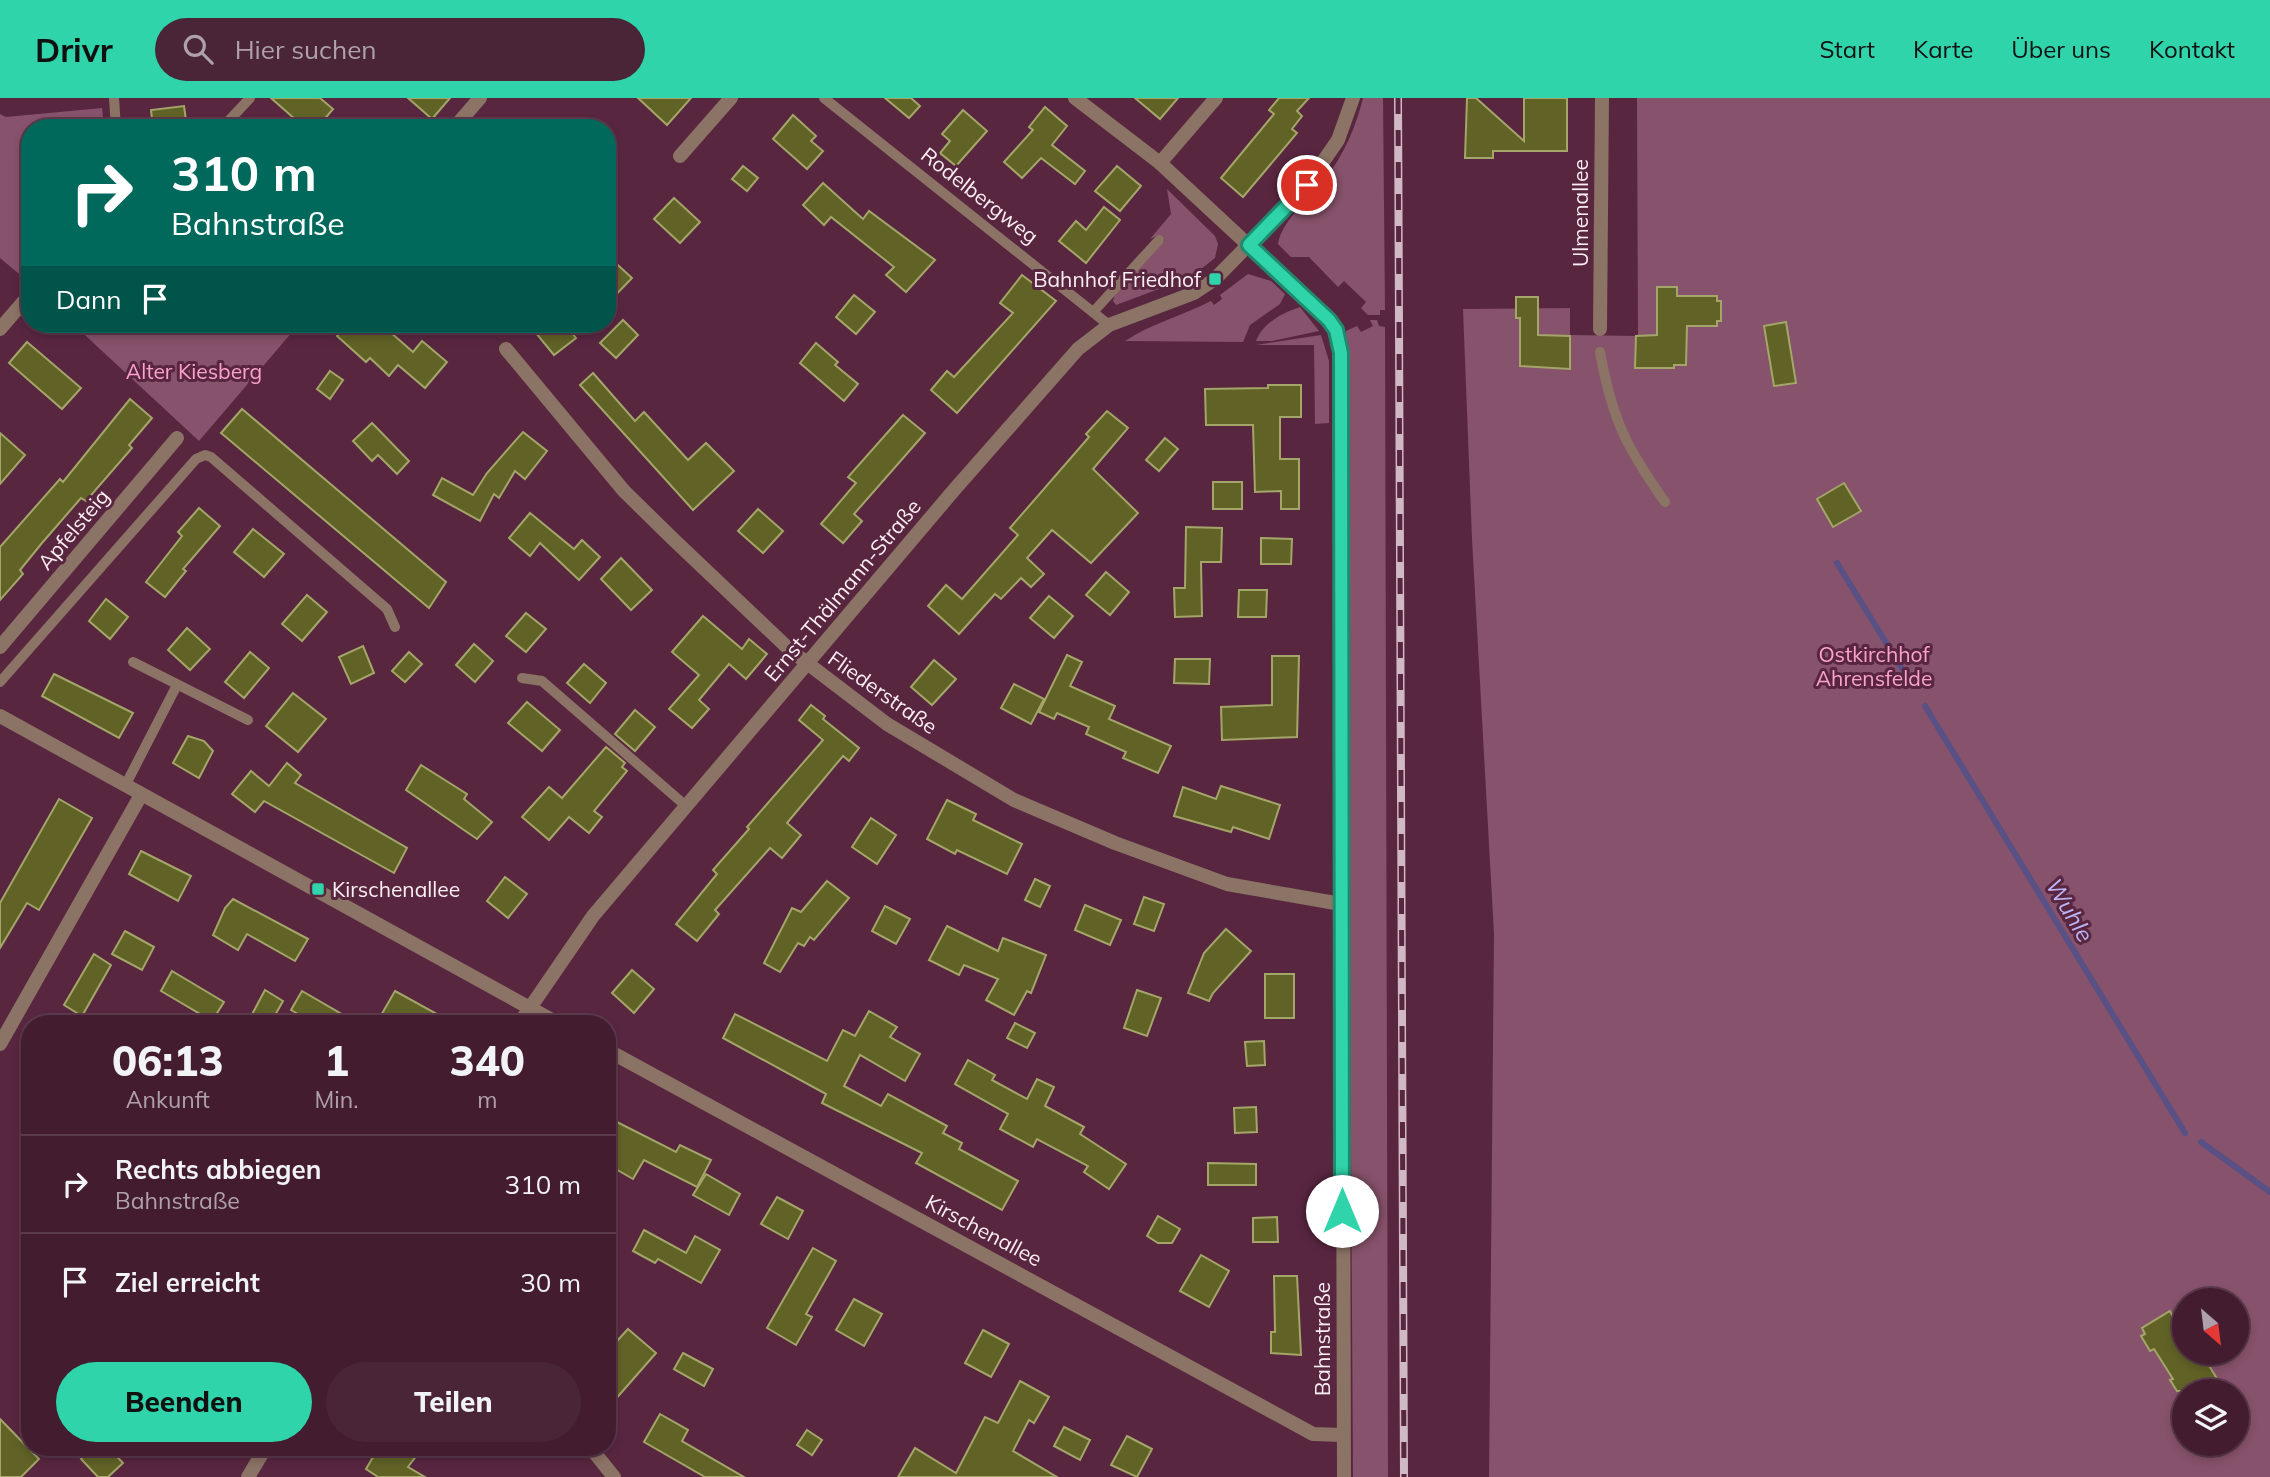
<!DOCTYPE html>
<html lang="de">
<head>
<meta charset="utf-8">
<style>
	:root { --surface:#431c30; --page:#4a2538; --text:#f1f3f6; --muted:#afa1ab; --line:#5b3a4c; --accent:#30d4aa }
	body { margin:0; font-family:Mulish,sans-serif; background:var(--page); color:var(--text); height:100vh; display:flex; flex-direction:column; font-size:26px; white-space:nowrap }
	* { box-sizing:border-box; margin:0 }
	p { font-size:23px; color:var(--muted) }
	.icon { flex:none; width:38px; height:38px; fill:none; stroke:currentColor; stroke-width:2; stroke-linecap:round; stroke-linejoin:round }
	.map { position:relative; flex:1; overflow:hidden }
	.side { position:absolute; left:21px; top:917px; width:595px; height:441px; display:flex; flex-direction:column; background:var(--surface); border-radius:28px; box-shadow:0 4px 10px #0003,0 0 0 2px var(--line) }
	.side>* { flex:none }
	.hud { position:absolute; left:21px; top:21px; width:595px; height:214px; border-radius:28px; box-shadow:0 4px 10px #0003,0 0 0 2px var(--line); background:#00695c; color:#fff; overflow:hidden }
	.needle { width:46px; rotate:152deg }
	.buttons { position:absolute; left:2172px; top:1190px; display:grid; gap:14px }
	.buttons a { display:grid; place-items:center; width:77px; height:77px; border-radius:50%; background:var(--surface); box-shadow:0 4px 10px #0003,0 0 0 2px var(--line); font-size:35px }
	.pin { position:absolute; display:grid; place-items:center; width:60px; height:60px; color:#fff; margin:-30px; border:4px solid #fff; border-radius:50%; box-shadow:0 2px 7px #0007 }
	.me { position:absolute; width:77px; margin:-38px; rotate:0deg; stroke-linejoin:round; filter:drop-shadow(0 0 5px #0008) }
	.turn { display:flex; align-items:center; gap:24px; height:147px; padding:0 35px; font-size:32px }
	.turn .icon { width:91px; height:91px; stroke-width:2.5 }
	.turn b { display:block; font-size:49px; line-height:60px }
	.then { display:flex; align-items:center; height:66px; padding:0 35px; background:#0003; gap:14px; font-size:26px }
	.eta { display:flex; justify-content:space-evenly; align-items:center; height:119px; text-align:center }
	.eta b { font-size:42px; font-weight:800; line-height:49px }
	.action { display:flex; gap:14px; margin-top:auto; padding:14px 35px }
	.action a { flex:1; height:80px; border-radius:42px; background:var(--accent); color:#111; font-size:28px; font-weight:800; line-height:80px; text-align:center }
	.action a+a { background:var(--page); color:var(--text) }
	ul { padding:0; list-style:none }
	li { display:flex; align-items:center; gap:21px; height:98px; padding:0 35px; border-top:2px solid var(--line) }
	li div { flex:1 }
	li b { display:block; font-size:26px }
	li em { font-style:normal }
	header { display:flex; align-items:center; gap:42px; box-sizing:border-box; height:98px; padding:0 35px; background:var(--accent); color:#111 }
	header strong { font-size:33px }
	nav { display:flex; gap:38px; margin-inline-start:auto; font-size:24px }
	.search { width:490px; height:63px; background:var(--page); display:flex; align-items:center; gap:18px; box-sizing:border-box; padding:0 24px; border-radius:38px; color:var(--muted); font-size:26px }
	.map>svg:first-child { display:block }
	.green { fill:#87526b; fill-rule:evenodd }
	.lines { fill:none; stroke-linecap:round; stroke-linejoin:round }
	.stream { stroke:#595085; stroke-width:6 }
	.building { fill:#616226; stroke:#a3a668; stroke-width:2 }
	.lane { stroke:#8b7365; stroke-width:10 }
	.street { stroke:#8b7365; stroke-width:14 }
	.rail-casing { stroke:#d0b9c4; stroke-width:8 }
	.rail { stroke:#592640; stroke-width:5; stroke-dasharray:16; stroke-linecap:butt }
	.route-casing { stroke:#1f8a6e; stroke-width:18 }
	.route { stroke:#30d4aa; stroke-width:12 }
	.poi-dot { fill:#30d4aa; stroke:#592640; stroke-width:2.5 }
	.labels { text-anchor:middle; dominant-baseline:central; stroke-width:6; stroke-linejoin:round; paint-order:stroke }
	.street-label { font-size:21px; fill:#fbeef3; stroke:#592640 }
	.poi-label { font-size:21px; fill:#fbeef3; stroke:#592640; text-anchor:end }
	.park-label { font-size:21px; fill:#faa2cc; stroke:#592640 }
	.water-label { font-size:23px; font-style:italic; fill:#bdb4f5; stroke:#592640 }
</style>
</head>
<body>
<header>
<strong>Drivr</strong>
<div class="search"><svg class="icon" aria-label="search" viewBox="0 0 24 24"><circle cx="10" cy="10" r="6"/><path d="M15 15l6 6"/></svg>Hier suchen</div>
<nav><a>Start</a><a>Karte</a><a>Über uns</a><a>Kontakt</a></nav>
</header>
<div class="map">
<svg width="2270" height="1379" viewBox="0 0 2270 1379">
	<rect width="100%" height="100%" fill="#592640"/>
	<g class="green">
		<path d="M1363 0H1383L1385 212H1380V217H1368L1361 210 1366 204 1344 183 1338 189 1309 159H1291L1278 146C1282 121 1311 100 1326 80 1344 56 1356 29 1363 0Z"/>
		<path d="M1637 0H2270V1379H1489L1494 836 1472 441 1463 211 1570 210V237L1638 238ZM2184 1202H2236V1255H2184ZM2184 1293H2236V1346H2184Z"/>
		<path d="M102 10 104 30H30V185L0 160V16L6 19Z"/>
		<path d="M1167 91 1215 138 1218 146 1215 160 1191 179 1116 207 1113 203 1115 196 1165 142 1159 137 1150 141 1171 116Z"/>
		<path d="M1248 176 1271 183 1285 196 1280 206 1250 227 1243 244 1125 243C1152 225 1182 218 1211 203L1214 207 1222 201 1220 197Z"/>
		<path d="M1300 209 1319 233 1272 243H1256C1263 225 1282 215 1300 209Z"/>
		<path d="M1370 222H1377L1379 228 1385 229 1388 1379H1353L1346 233 1357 228 1361 234 1373 228Z"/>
		<path d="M73 226H299L199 343Z"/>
		<path d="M1321 237 1329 263V325L1315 326 1314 247H1256Z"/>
	</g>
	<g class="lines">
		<g class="stream">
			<path d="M1837 465 1909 582"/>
			<path d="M1925 608 2185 1035"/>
			<path d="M2201 1044 2270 1094"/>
		</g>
	</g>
	<g class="building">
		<path d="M271 0H320L333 11 317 30H305Z"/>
		<path d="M408 0H450L432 21Z"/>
		<path d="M638 0H691L667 27Z"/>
		<path d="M885 0H911L920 8 909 20Z"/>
		<path d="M1135 0H1178L1160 21Z"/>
		<path d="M1279 0H1309L1297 13 1302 18 1292 31 1297 35 1243 99 1221 80 1274 16 1269 12Z"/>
		<path d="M1467 0H1476L1524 43V0H1567V53H1493V60H1465Z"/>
		<path d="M184 8 187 30H153L151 12Z"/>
		<path d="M1045 9 1067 28 1052 47 1085 73 1075 86 1041 60 1022 80 1004 64 1033 32 1029 29Z"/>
		<path d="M963 12 987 33 956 68 940 55 950 43 942 36Z"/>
		<path d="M793 17 816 38 811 43 823 53 807 71 773 41Z"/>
		<path d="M743 68 758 80 747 93 732 81Z"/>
		<path d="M1117 68 1141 88 1120 113 1095 93Z"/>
		<path d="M823 85 863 121 869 113 935 162 906 194 886 177 894 169 831 119 824 127 803 107Z"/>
		<path d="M674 100 700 124 680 145 654 121Z"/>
		<path d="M1104 109 1120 122 1086 165 1059 143 1076 123 1086 132Z"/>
		<path d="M607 157 632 180 607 206Z"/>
		<path d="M1022 177 1056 203 957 315 931 292 947 273 954 279 1013 215 1000 205Z"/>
		<path d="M1657 189H1677V198H1717V203H1721V223H1717V228H1687L1686 267H1674V270H1635L1636 238 1657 237Z"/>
		<path d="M854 197 875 214 856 236 836 219Z"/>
		<path d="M1516 199H1538V237L1570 238V271L1520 268V220H1516Z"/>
		<path d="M623 222 638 237 616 260 600 245Z"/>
		<path d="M1786 224 1796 285 1774 288 1764 228Z"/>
		<path d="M348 226H381L413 254 422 243 447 264 425 290 398 267 389 278 370 260 366 264 337 238Z"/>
		<path d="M546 226H565L576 240 554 257 535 234Z"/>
		<path d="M27 244 81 290 62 311 9 265Z"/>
		<path d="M816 245 838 264 835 267 858 286 844 303 800 265Z"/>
		<path d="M330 273 343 282 330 301 317 291Z"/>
		<path d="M593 275 635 323 644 314 688 362 706 345 734 373 693 412 580 287Z"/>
		<path d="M1268 287H1301V319H1280V361H1299V411H1281V393L1255 394 1253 327H1206L1205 291 1268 290Z"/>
		<path d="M130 301 152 320 129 347 132 350 86 403 81 400 42 445 20 472 23 476 0 502V449L60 381 63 384Z"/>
		<path d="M242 311 446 484 429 510 221 335Z"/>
		<path d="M1107 313 1128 330 1093 371 1138 415 1091 465 1052 432 1027 460 1044 476 1031 489 1021 480 1001 501 995 496 959 536 928 508 946 487 962 501 1018 437 1010 430 1089 339 1086 336Z"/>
		<path d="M903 317 925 335 854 416 862 423 843 445 821 426 856 385 848 379Z"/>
		<path d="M372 325 409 363 397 376 378 357 372 363 353 343Z"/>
		<path d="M523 334 547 353 525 381 515 373 499 400 494 396 480 423 433 397 442 380 473 397 487 375Z"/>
		<path d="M0 335 25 357 0 386Z"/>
		<path d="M1165 340 1178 351 1159 373 1146 362Z"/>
		<rect x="1213" y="384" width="29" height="27"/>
		<path d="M1844 385 1861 413 1833 429 1817 401Z"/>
		<path d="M199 410 220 428 183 471 186 473 165 499 146 484 182 438 178 434Z"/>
		<path d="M758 411 783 433 763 455 738 433Z"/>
		<path d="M530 415 574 451 582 442 600 459 579 482 540 445 530 458 509 440Z"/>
		<path d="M1186 429 1222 430 1221 464H1201L1202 518 1175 519 1174 490H1185Z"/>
		<path d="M253 431 284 456 264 479 234 454Z"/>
		<path d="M1261 440 1292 441 1291 466H1261Z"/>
		<path d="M621 460 652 492 631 512 601 481Z"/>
		<path d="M1106 474 1129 494 1110 517 1086 497Z"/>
		<path d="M1239 492H1267L1266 519H1238Z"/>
		<path d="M307 497 327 514 302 543 282 526Z"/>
		<path d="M1049 498 1073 518 1054 540 1030 520Z"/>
		<path d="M106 501 128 519 110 541 89 523Z"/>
		<path d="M526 515 546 531 526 554 506 538Z"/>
		<path d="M703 518 742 551 749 541 767 556 746 581 729 566 699 602 709 611 692 630 669 611 699 577 672 554Z"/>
		<path d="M187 530 210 551 190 572 168 552Z"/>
		<path d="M474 546 493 563 475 584 456 567Z"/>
		<path d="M363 548 374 575 351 586 339 559Z"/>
		<path d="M250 554 269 570 244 600 225 584Z"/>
		<path d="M409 554 422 566 405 584 392 573Z"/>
		<path d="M1067 557 1082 564 1070 588 1115 608 1109 621 1171 648 1158 675 1123 660 1126 654 1086 636 1089 629 1057 615 1054 621 1039 614Z"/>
		<path d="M1272 558H1299L1297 639 1222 642 1221 609 1272 607Z"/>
		<path d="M1175 561H1210L1209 586 1174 585Z"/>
		<path d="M934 562 956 581 932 607 911 589Z"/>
		<path d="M584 566 606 585 590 605 567 585Z"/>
		<path d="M54 576 133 615 119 640 42 598Z"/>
		<path d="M1014 586 1044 601 1031 626 1001 610Z"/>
		<path d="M293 595 326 621 298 654 266 628Z"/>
		<path d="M527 604 560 632 542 653 508 625Z"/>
		<path d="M811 607 825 618 823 621 859 650 849 663 843 658 787 725 801 737 782 760 770 750 715 812 719 816 697 843 676 826 717 776 713 772 749 731 747 729 823 642 799 622Z"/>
		<path d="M635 612 655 629 635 653 615 636Z"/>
		<path d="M188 638 204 643 213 653 199 680 173 665Z"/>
		<path d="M606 649 625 665 622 669 627 673 594 713 602 719 589 735 569 719 549 742 522 719 549 689 562 700Z"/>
		<path d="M287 665 301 677 295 685 407 750 394 775 264 703 255 714 232 696 251 673 269 688Z"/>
		<path d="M421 667 467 696 464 701 492 724 477 741 406 692Z"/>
		<path d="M1221 688 1280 707 1269 741 1233 729 1231 734 1174 718 1183 689 1216 701Z"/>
		<path d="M59 701 92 720 39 812 27 805 0 850V805Z"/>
		<path d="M947 702 976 716 973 722 1022 746 1007 776 957 752 955 756 927 741Z"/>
		<path d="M871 720 896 737 877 766 852 749Z"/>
		<path d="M141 753 191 778 178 803 129 776Z"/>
		<path d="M505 779 527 796 508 820 487 803Z"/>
		<path d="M1035 781 1050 788 1040 809 1025 802Z"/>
		<path d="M827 783 849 800 814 842 810 839 804 848 798 845 780 874 764 865 792 810 801 814Z"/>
		<path d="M1144 799 1164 806 1154 833 1134 826Z"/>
		<path d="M233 801 308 841 295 863 247 836 238 852 213 837 225 810Z"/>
		<path d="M1085 807 1121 822 1110 847 1075 832Z"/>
		<path d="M885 808 910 821 896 846 872 833Z"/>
		<path d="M947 828 998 853 1003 840 1046 857 1031 895 1027 893 1014 917 986 902 998 881 964 867 959 877 929 862Z"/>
		<path d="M1226 831 1251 853 1213 895 1209 903 1188 895 1204 855Z"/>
		<path d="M125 833 154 849 142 872 112 856Z"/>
		<path d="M94 856 111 867 82 918 64 907Z"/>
		<path d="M632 872 654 891 634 915 612 895Z"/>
		<path d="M172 873 224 904 212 923 161 893Z"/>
		<rect x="1265" y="876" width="29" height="44"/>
		<path d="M265 892 283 903 270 926H261L250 920Z"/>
		<path d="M1137 892 1161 900 1147 938 1124 930Z"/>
		<path d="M302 893 359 926H315L291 912Z"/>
		<path d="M395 893 455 926H376Z"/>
		<path d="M869 913 897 929 890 939 920 956 905 983 860 957 844 988 881 1008 888 996 947 1028 943 1035 962 1045 959 1051 1018 1083 1002 1112 916 1065 922 1055 822 1005 826 996 723 940 735 916 827 963 843 932 855 938Z"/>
		<path d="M1015 925 1035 935 1027 950 1007 940Z"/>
		<path d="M1264 943 1265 967 1247 968 1245 944Z"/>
		<path d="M968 962 995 977 992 982 1027 1001 1037 981 1054 989 1045 1008 1084 1029 1080 1036 1126 1066 1109 1091 1084 1074 1088 1068 1037 1041 1033 1049 1000 1031 1008 1016 955 986Z"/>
		<path d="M1256 1009 1257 1034 1235 1035 1234 1010Z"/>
		<path d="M607 1019 676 1054 680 1047 711 1062 697 1089 644 1062 633 1081 607 1066Z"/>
		<path d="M1208 1065 1256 1066V1087H1208Z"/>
		<path d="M706 1076 740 1096 729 1117 693 1097Z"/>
		<path d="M777 1099 803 1113 788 1141 761 1126Z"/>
		<path d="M1158 1118 1180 1131 1172 1145H1158L1147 1138Z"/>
		<path d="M1277 1119 1278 1144H1253V1120Z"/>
		<path d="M644 1132 686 1155 695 1138 720 1152 701 1185 658 1161 655 1165 633 1153Z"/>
		<path d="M813 1150 836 1163 806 1216 812 1219 796 1247 767 1230Z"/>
		<path d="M1201 1157 1229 1173 1209 1209 1180 1193Z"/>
		<path d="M1274 1178H1297L1301 1257 1271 1255V1234H1275Z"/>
		<path d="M854 1201 882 1216 864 1248 836 1232Z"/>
		<path d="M2170 1213 2173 1219 2177 1216 2184 1228V1255H2195L2201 1264 2205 1261 2219 1284 2203 1293H2177L2170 1282 2173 1281 2154 1251 2150 1253 2141 1238 2145 1236 2142 1230Z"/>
		<path d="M628 1231 656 1255 607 1311V1254Z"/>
		<path d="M983 1232 1009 1246 991 1279 965 1265Z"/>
		<path d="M683 1255 713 1271 704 1288 674 1271Z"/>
		<path d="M1020 1283 1049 1299 1034 1325 1029 1322 1013 1353 1057 1379H898L915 1350 956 1375 985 1319 998 1325Z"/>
		<path d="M660 1316 688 1332 682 1343 744 1379H705L644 1344Z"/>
		<path d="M0 1321 39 1361 21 1379H0Z"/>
		<path d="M1064 1329 1090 1342 1080 1362 1054 1348Z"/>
		<path d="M807 1332 822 1342 812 1357 797 1347Z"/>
		<path d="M1127 1338 1152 1351 1137 1379 1111 1367Z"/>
		<path d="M93 1349H108L123 1365 108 1379H98L81 1361Z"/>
		<path d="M379 1349H423L408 1369 425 1379H378L366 1371Z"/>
	</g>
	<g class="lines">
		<g class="lane">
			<path d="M114 0 116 30"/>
			<path d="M824 0 1109 227"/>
			<path d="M222 30 250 0"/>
			<path d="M1095 212 1159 142"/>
			<path d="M1600 254C1612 321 1626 349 1665 404"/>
			<path d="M133 564 248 622"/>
			<path d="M522 580 542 583 686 708"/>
			<path d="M0 584 196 361 205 357 211 359 387 511 395 529"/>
			<path d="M125 688 177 587"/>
		</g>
		<g class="street">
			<path d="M1075 0 1160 65 1329 222 1336 232 1341 255 1344 1379"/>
			<path d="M454 30 480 0"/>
			<path d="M680 58 731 0"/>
			<path d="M1160 65 1216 0"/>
			<path d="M0 231 25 202"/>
			<path d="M1600 231 1602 0"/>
			<path d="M506 251 624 393 674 442 790 552 887 626 1014 702 1115 745 1227 786 1341 806"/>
			<path d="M0 549 177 340"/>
			<path d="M0 618 559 926"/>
			<path d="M519 926 593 818 954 392 1078 251 1109 227 1194 195 1215 181 1307 87 1338 42 1353 0"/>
			<path d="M0 946 141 697"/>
			<path d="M607 952 1313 1336 1343 1337"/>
			<path d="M590 1349 614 1379"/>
			<path d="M248 1379 266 1349"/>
		</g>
		<g class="rail-casing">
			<path id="rail" d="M1398 0 1404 1379"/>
		</g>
		<use href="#rail" class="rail"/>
	</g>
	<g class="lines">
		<g class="route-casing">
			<path id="route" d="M1307 87 1249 147 1329 222 1336 232 1341 255 1342 1113"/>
		</g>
		<use href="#route" class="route"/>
	</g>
	<g class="poi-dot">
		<rect x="1208" y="174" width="14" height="14" rx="3.5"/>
		<rect x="311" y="784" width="14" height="14" rx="3.5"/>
	</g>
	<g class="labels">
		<g class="street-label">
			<text transform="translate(980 97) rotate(38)">Rodelbergweg</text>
			<text transform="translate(1580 115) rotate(-90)">Ulmenallee</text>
			<text transform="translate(73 431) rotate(-50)">Apfelsteig</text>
			<text transform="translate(842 492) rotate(-50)">Ernst-Thälmann-Straße</text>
			<text transform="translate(883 594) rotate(35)">Fliederstraße</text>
			<text transform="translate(984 1132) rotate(28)">Kirschenallee</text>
			<text transform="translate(1322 1241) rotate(-90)">Bahnstraße</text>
		</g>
		<g class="poi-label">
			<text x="1201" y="181">Bahnhof Friedhof</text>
			<text x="332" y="791" text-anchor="start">Kirschenallee</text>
		</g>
		<g class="park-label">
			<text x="194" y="273">Alter Kiesberg</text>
			<text x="1874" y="556">Ostkirchhof<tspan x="1874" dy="24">Ahrensfelde</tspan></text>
		</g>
		<g class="water-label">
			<text transform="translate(2070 812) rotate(59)">Wuhle</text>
		</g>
	</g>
</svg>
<div class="buttons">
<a><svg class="needle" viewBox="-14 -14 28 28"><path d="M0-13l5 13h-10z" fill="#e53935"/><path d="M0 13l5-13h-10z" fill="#afa1ab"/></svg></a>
<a><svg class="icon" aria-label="layers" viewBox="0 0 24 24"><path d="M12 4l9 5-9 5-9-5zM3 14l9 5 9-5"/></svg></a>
</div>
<div class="pin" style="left:1307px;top:87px;background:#d93025"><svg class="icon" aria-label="arrive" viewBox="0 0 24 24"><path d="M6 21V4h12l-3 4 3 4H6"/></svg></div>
<svg class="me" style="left:1342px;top:1113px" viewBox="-20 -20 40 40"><circle r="19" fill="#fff"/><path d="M0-13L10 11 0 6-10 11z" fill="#30d4aa"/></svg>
<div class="hud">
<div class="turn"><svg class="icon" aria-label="right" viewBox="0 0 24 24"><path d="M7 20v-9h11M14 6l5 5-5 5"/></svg><div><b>310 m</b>Bahnstraße</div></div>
<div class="then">Dann<svg class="icon" aria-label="arrive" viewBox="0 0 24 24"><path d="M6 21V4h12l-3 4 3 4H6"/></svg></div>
</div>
<section class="side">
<div class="eta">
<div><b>06:13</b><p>Ankunft</p></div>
<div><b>1</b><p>Min.</p></div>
<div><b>340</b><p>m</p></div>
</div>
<ul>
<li><svg class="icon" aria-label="right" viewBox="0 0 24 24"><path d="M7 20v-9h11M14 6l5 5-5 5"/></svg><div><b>Rechts abbiegen</b><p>Bahnstraße</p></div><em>310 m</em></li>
<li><svg class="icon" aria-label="arrive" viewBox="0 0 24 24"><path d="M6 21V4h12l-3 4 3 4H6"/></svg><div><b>Ziel erreicht</b></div><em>30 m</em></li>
</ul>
<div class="action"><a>Beenden</a><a>Teilen</a></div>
</section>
</div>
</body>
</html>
